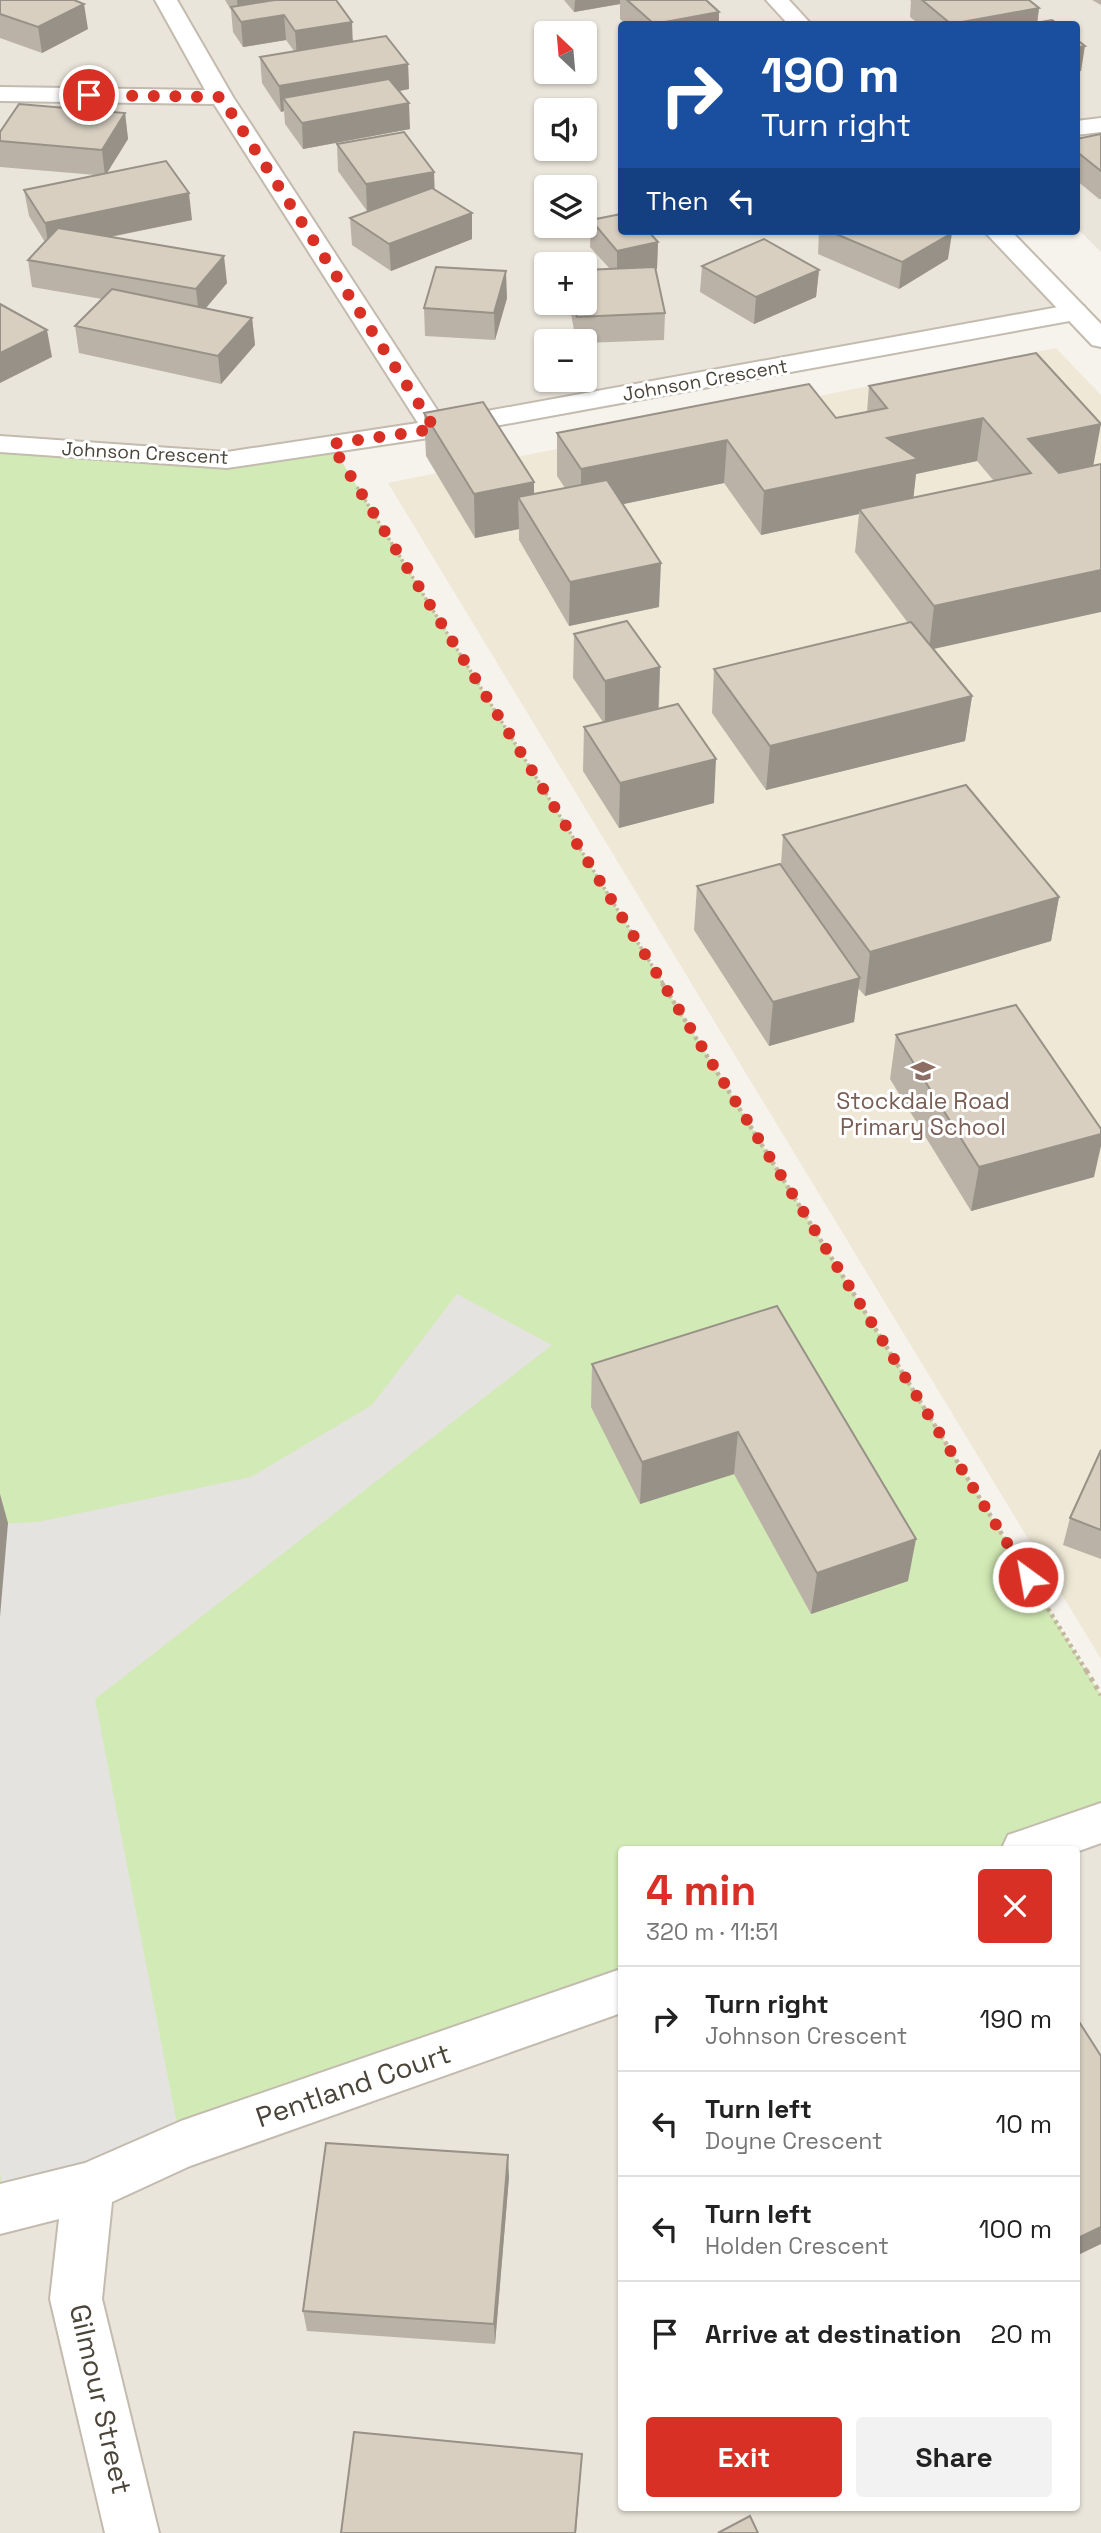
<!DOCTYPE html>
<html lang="en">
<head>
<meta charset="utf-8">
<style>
	:root { --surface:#fff; --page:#f2f2f2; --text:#222; --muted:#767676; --line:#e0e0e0; --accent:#d93025 }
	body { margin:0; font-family:"Space Grotesk",sans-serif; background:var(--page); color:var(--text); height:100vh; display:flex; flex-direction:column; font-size:26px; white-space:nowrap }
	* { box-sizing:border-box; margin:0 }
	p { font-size:23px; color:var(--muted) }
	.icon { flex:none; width:38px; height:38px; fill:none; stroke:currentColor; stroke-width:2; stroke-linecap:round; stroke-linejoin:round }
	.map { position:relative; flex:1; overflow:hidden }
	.drawer { position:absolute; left:618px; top:1846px; width:462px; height:665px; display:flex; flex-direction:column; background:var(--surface); border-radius:7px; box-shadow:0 2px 5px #0004 }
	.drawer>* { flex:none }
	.banner { position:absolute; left:618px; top:21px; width:462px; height:214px; border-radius:7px; box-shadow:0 2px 5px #0004; background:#1a4fa0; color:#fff; overflow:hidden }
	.needle { width:46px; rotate:334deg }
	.fabs { position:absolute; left:534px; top:21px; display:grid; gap:14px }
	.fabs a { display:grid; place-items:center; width:63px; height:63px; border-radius:7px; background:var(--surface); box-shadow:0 2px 5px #0004; font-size:35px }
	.pin { position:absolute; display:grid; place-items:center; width:60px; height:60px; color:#fff; margin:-30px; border:4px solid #fff; border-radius:50%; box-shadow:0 2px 7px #0007 }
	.me { position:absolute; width:77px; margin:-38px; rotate:328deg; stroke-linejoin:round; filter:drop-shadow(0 0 5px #0008) }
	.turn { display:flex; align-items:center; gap:24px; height:147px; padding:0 28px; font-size:32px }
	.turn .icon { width:91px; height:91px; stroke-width:2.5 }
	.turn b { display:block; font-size:49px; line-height:60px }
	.then { display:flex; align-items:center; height:66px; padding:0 28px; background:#0003; gap:14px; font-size:26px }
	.round { display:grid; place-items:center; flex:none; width:74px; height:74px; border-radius:7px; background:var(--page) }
	.headline { display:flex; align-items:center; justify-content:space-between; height:119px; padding:0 28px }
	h1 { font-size:42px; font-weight:600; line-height:52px; color:var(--accent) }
	.button { display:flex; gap:14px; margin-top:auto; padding:14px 28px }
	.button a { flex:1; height:80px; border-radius:7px; background:var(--accent); color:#fff; font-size:28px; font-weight:600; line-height:80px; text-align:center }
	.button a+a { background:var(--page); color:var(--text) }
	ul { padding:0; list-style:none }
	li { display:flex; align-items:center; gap:21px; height:105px; padding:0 28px; border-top:2px solid var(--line) }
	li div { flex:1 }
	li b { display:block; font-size:26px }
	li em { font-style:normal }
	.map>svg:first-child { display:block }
	.residential { fill:#eae5da; fill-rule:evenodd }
	.education { fill:#efe8d6 }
	.green { fill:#d2eab5 }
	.parking { fill:#e5e3e0 }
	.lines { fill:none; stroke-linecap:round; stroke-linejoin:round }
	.minor-casing { stroke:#c2bbae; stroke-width:4 }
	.tertiary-casing { stroke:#c2bbae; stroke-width:4 }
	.path-far2 { stroke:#c4b79f; stroke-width:3.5; stroke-dasharray:2.5 2.5; stroke-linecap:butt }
	.path-far1 { stroke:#c4b79f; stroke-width:4.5; stroke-dasharray:3.5 3.5; stroke-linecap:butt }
	.path { stroke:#c4b79f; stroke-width:5; stroke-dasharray:4.5 4.5; stroke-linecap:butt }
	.minor { fill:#fff; fill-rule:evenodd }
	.tertiary { fill:#fff; fill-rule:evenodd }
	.wall { fill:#bab2a6; fill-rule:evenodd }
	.shaded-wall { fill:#979187 }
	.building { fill:#d8cfc1; stroke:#979187; stroke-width:2 }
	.route { stroke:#d93025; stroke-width:12; stroke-dasharray:0 21.6 }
	.labels { text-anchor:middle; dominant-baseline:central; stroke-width:6; stroke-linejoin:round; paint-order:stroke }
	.far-street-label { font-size:19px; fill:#4b4439; stroke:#fff }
	.education-label { font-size:23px; fill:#785e54; stroke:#fff }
	.near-street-label { font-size:28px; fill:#4b4439; stroke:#fff }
</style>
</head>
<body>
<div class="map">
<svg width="1101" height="2533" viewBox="0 0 1101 2533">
	<rect width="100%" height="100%" fill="#f6f3ec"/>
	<g class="residential">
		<path d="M0 0H1101V125L1076 128V24H621V231H997L1075 312 227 460 0 444ZM546 33H584V72H546ZM546 110H584V149H546ZM546 187H584V226H546ZM546 264H584V303H546ZM546 341H584V380H546Z"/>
		<path d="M1101 142V252L1076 227V147Z"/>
		<path d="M1101 1845V2533H0V2210L181 2145 621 2001V2508H1076V1853Z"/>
	</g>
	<path class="education" d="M1056 348 1101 395V1659L388 483Z"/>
	<path class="green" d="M0 444 227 460 331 444 1101 1695V1823L1024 1850H621V1991L0 2209Z"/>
	<path class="parking" d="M457 1294 552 1345 95 1699 181 2145 5 2208 0 2171V1524L38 1522 251 1477 372 1405Z"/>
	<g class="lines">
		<g class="minor-casing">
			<g id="minor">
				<path d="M155 0H177L233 97 443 419 1075 304 1084 306 1088 312 1084 318 1075 320 435 437 227 468 0 452V436L227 452 418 423 214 104 0 101V87L205 90Z"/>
				<path d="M1101 118V132L1076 135V121Z"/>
				<path d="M1101 1803V1843L1076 1852V1850H1001L1008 1835Z"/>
				<path d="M621 1969V2013L190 2166 112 2202 102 2299 159 2533H105L50 2299 59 2219 0 2234V2184L85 2163 181 2121Z"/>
			</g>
		</g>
		<g class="tertiary-casing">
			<g id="tertiary">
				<path d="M766 0H789L811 24H788Z"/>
				<path d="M984 231H1011L1101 324V347L1092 345Z"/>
			</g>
		</g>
		<path class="path-far2" d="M357 487 664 985"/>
		<path class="path-far1" d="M662 983 1087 1672"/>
		<path class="path" d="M1086 1670 1101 1695"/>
		<use href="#minor" class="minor"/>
		<use href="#tertiary" class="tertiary"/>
	</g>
	<g class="wall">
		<path d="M0 0 88 29 42 53 0 38Z"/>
		<path d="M225 0H336L353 41 408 64 409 89 400 91 410 129 303 149 285 124 284 111 281 112 262 83 260 57 294 51 286 40 243 47 233 32 231 10Z"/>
		<path d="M564 0H706L719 24H626L620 19V4L574 12Z"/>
		<path d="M910 0H1029L1039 8 1037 23 1058 24H919L910 17 911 1Z"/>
		<path d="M1092 0H1101V5Z"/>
		<path d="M125 113 128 139 107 173 192 220 111 237 227 283 206 308 252 318 255 345 221 384 79 353 75 326 102 299 32 287 28 260 45 242 29 216 24 190 96 175 0 167V132Z"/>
		<path d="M1101 134V199H1099L1076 180V139Z"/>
		<path d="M337 144 434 190 472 213V239L391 271 352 245 350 218 373 210 367 211 338 171Z"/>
		<path d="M591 220 658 242 657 269H655L665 313 664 340 584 343V341H576L569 303H584L610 269 590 247Z"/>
		<path d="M819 231H948V259L899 289 818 254Z"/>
		<path d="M702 266 819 270 816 297 754 324 700 292Z"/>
		<path d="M507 298 495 340 425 336 424 308Z"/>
		<path d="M869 386 1101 424 933 649 972 696 965 741 766 790 712 713 714 669 908 623 855 552 859 514 761 535 724 483 623 504 659 607 569 626 519 540V529L475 538 426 456 424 413 534 482V494L565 488 557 476V433L836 418 867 412ZM977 461 994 481 913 498 916 474Z"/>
		<path d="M574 634 660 667 659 709 714 803 619 828 583 771 584 727 603 722 573 678Z"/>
		<path d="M783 835 1059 897 1051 941 865 996 858 988 854 1022 769 1046 694 930 697 886 781 864Z"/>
		<path d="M896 1035 1094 1177 971 1211 890 1079Z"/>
		<path d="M777 1306 908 1581 811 1614 734 1474 640 1504 591 1407 592 1364Z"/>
		<path d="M1101 1450V1559L1063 1545 1070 1518Z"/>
		<path d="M509 2177 495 2344 307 2331 303 2311Z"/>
	</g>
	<g class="shaded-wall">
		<path d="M237 0H321L284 15 286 40 243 47 241 22 239 19Z"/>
		<path d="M575 0H620V4L574 12Z"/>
		<path d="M84 4 88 29 42 53 38 27Z"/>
		<path d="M1039 8 1037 24H955Z"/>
		<path d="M719 12V24H657Z"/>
		<path d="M352 22 353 47 297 57 295 31Z"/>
		<path d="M1085 46 1081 71 1076 72V48Z"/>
		<path d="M408 64 409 89 292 110 283 98 284 111 281 112 279 86Z"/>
		<path d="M409 103 410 129 303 149 302 123Z"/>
		<path d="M125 113 128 139 105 176 102 150Z"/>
		<path d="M434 172 435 198 367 211 366 184Z"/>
		<path d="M189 193 192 220 49 249 45 223Z"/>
		<path d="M472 213V239L391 271 389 244Z"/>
		<path d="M952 233 948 259 899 289 902 262Z"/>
		<path d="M658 242 657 269 617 278V251Z"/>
		<path d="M224 256 227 283 199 316 196 289Z"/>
		<path d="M819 270 816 297 754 324 756 297Z"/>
		<path d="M506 271 507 298 495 340 494 313Z"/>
		<path d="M252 318 255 345 221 384 218 356Z"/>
		<path d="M47 330 52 357 0 383V353Z"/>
		<path d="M983 418 977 461 916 474 913 502 859 509V514L761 535 764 491 887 438Z"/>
		<path d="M1101 424 1093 467 1030 480 1031 473 1028 439Z"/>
		<path d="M727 440 724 483 581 513V469Z"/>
		<path d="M534 482V523L518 497 519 529 475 538 474 494Z"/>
		<path d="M661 563 659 607 569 626 570 582Z"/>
		<path d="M1101 570V612L929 650 934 606Z"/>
		<path d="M660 667 658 711 605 725V681Z"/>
		<path d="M972 696 965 741 766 790 770 746Z"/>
		<path d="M716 759 714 803 619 828 620 783Z"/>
		<path d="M1059 897 1051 941 865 996 870 952Z"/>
		<path d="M860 978 854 1022 769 1046 773 1002Z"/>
		<path d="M1101 1134V1146L1094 1177 971 1211 979 1167Z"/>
		<path d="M738 1432 734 1474 640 1504 642 1462Z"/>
		<path d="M0 1494 8 1523 0 1617Z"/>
		<path d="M916 1539 908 1581 811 1614 817 1573Z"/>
		<path d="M508 2155 509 2177 495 2344 494 2324Z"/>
		<path d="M1101 2227V2244L1076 2256V2239Z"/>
		<path d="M582 2454 576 2533H575Z"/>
	</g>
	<g class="building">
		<path d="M0 0H74L84 4 38 27 0 14Z"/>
		<path d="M275 0H336L352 22 295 31 284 15 241 22 231 7Z"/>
		<path d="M627 0H706L719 12 654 24Z"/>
		<path d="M922 0H1029L1039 8 951 24Z"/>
		<path d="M1052 20 1058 24H1030Z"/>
		<path d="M386 36 408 64 279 86 260 57Z"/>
		<path d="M1076 39 1085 46 1076 48Z"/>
		<path d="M389 79 409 103 302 123 283 98Z"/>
		<path d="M19 104 125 113 102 150 0 141V132Z"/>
		<path d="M404 132 434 172 366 184 337 144Z"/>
		<path d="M1101 134V171L1076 151V139Z"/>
		<path d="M166 161 189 193 45 223 24 190Z"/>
		<path d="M432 188 472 213 389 244 350 218Z"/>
		<path d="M621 214V231H648L658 242 617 251 591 220Z"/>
		<path d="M58 228 224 256 196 289 28 260Z"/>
		<path d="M829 231H948L952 233 902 262Z"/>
		<path d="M764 239 819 270 756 297 702 266Z"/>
		<path d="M436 267 506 271 494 313 424 308Z"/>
		<path d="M655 267 665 313 577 317 574 303H584V270Z"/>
		<path d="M112 289 252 318 218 356 75 326Z"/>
		<path d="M0 304 47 330 0 353Z"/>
		<path d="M1036 353 1101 424 1028 439 1059 473 1101 464V570L934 606 859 509 1031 473 983 418 887 438 918 459 764 491 727 440 581 469 557 433 809 384 836 418 887 408 869 386Z"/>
		<path d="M483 402 534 482 474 494 424 413Z"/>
		<path d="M607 480 661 563 570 582 518 497Z"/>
		<path d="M627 621 660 667 605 681 574 634Z"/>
		<path d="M911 622 972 696 770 746 714 669Z"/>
		<path d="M678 704 716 759 620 783 584 727Z"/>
		<path d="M966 785 1059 897 870 952 783 835Z"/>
		<path d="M780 864 860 978 773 1002 697 886Z"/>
		<path d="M1016 1005 1101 1129V1134L979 1167 896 1035Z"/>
		<path d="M777 1306 916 1539 817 1573 738 1432 642 1462 592 1364Z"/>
		<path d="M1101 1450V1530L1070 1518Z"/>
		<path d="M1076 2017 1101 2056V2227L1076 2239Z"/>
		<path d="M326 2143 508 2155 494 2324 303 2311Z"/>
		<path d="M354 2432 582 2454 575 2533H341Z"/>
		<path d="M750 2516 758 2533H718Z"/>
	</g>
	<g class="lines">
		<path class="route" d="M89 95 221 97 435 429 331 444 1028 1577"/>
	</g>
	<defs>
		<g id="school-bare" transform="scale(1.89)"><path d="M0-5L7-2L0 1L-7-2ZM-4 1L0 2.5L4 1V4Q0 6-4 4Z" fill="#8d6e63" stroke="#fff" stroke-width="2.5" paint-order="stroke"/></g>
	</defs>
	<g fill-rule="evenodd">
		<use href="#school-bare" x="923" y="1071"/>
	</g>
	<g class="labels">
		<g class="far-street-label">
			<text transform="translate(705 380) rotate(-10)">Johnson Crescent</text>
			<text transform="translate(145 453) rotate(3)">Johnson Crescent</text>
		</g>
		<g class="education-label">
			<text x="923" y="1101">Stockdale Road<tspan x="923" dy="26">Primary School</tspan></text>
		</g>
		<g class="near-street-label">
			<text transform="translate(353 2085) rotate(-19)">Pentland Court</text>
			<text transform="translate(101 2399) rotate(77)">Gilmour Street</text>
		</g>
	</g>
</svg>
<div class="fabs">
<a><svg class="needle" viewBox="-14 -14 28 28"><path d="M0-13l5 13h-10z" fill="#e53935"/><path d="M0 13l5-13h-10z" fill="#767676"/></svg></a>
<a><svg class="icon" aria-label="sound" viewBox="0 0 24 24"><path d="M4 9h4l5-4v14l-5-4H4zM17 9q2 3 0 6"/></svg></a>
<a><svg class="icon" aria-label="layers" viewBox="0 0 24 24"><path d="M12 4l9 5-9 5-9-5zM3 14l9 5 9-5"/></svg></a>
<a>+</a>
<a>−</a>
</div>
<div class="pin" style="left:89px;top:95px;background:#d93025"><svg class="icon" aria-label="arrive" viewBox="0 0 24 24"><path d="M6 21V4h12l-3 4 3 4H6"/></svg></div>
<svg class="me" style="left:1028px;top:1577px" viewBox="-20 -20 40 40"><circle r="17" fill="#d93025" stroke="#fff" stroke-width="3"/><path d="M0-11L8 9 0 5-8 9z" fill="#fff"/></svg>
<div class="banner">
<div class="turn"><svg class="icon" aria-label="right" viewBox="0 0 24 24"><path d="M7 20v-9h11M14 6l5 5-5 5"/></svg><div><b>190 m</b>Turn right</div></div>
<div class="then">Then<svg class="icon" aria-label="left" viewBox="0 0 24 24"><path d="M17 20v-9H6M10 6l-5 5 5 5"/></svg></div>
</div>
<section class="drawer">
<div class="headline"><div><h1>4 min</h1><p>320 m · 11:51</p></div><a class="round" style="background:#d93025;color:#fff"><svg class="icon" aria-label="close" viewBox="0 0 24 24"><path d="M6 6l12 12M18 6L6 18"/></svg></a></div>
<ul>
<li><svg class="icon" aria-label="right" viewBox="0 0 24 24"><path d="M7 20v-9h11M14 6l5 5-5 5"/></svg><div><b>Turn right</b><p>Johnson Crescent</p></div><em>190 m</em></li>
<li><svg class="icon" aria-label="left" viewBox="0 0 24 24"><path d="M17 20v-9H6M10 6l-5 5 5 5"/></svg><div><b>Turn left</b><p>Doyne Crescent</p></div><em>10 m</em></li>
<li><svg class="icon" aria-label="left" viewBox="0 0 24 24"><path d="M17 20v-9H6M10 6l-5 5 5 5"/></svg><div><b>Turn left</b><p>Holden Crescent</p></div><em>100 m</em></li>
<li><svg class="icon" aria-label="arrive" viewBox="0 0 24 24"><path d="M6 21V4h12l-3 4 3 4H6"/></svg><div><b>Arrive at destination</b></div><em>20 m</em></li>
</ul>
<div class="button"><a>Exit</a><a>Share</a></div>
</section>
</div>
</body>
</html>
